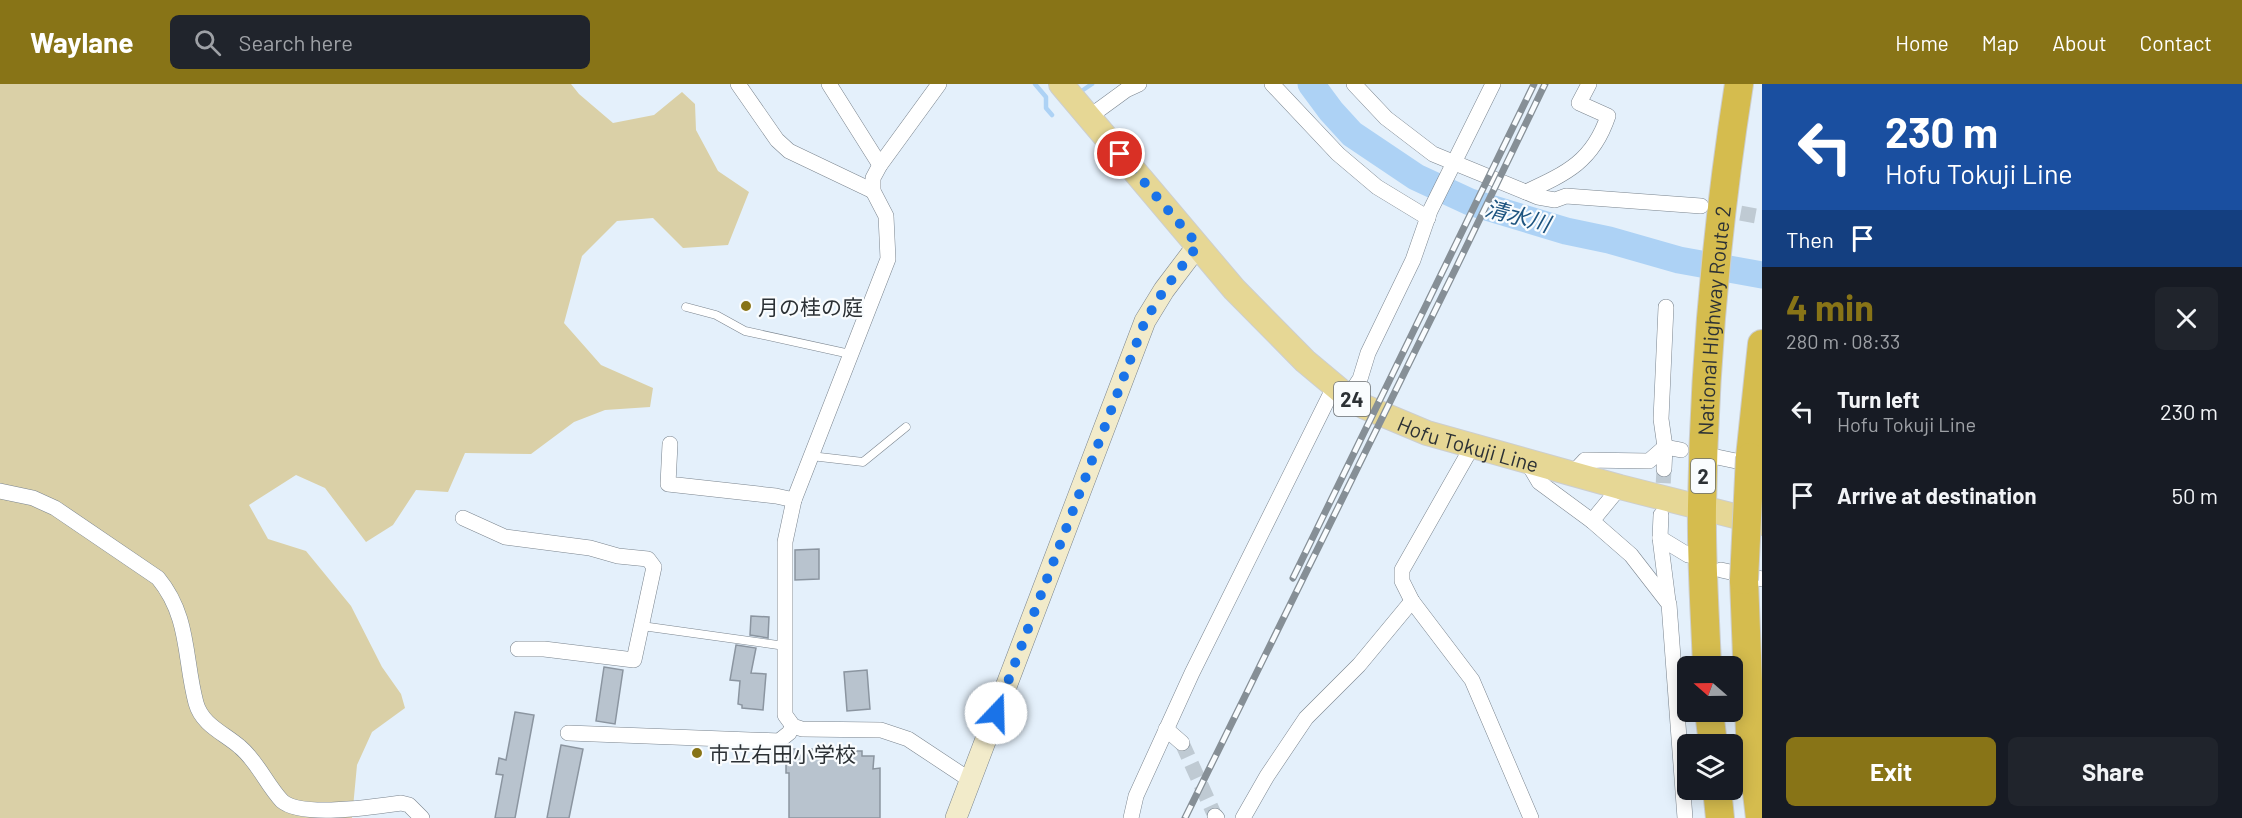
<!DOCTYPE html>
<html lang="en">
<head>
<meta charset="utf-8">
<style>
	:root { --surface:#171b24; --page:#20242c; --text:#f1f3f6; --muted:#9ea1a6; --accent:#887417 }
	body { margin:0; font-family:Barlow,"Noto Sans JP",sans-serif; background:var(--page); color:var(--text); height:100vh; display:flex; flex-direction:column; font-size:22px; white-space:nowrap }
	* { box-sizing:border-box; margin:0 }
	p { font-size:20px; color:var(--muted) }
	.icon { flex:none; width:33px; height:33px; fill:none; stroke:currentColor; stroke-width:2; stroke-linecap:round; stroke-linejoin:round }
	.map { position:relative; flex:1; overflow:hidden }
	.sheet { display:flex; flex-direction:column; background:var(--surface); width:480px }
	.sheet>* { flex:none }
	.hud { background:#1a4fa0; color:#fff; overflow:hidden }
	.needle { width:39px; rotate:290deg }
	.tools { position:absolute; left:1677px; top:572px; display:grid; gap:12px }
	.tools a { display:grid; place-items:center; width:66px; height:66px; border-radius:9px; background:var(--surface); box-shadow:0 3px 15px #0003; font-size:30px }
	.pin { position:absolute; display:grid; place-items:center; width:51px; height:51px; color:#fff; margin:-26px; border:3px solid #fff; border-radius:50%; box-shadow:0 2px 6px #0007 }
	.me { position:absolute; width:66px; margin:-33px; rotate:21deg; stroke-linejoin:round; filter:drop-shadow(0 0 4px #0008) }
	.turn { display:flex; align-items:center; gap:21px; height:126px; padding:0 24px; font-size:27px }
	.turn .icon { width:78px; height:78px; stroke-width:2.5 }
	.turn b { display:block; font-size:42px; line-height:51px }
	.then { display:flex; align-items:center; height:57px; padding:0 24px; background:#0003; gap:12px; font-size:22px }
	.round { display:grid; place-items:center; flex:none; width:63px; height:63px; border-radius:9px; background:var(--page) }
	.overview { display:flex; align-items:center; justify-content:space-between; height:102px; padding:0 24px }
	h1 { font-size:36px; font-weight:700; line-height:45px; color:var(--accent) }
	.cta { display:flex; gap:12px; margin-top:auto; padding:12px 24px }
	.cta a { flex:1; height:69px; border-radius:9px; background:var(--accent); color:#fff; font-size:24px; font-weight:700; line-height:69px; text-align:center }
	.cta a+a { background:var(--page); color:var(--text) }
	ul { padding:0; list-style:none }
	li { display:flex; align-items:center; gap:18px; height:84px; padding:0 24px }
	li div { flex:1 }
	li b { display:block; font-size:22px }
	li em { font-style:normal }
	header { display:flex; align-items:center; gap:36px; box-sizing:border-box; height:84px; padding:0 30px; background:var(--accent); color:#fff }
	header strong { font-size:28px }
	nav { display:flex; gap:33px; margin-inline-start:auto; font-size:21px }
	.search { width:420px; height:54px; background:var(--page); display:flex; align-items:center; gap:15px; box-sizing:border-box; padding:0 21px; border-radius:9px; color:var(--muted); font-size:22px }
	main { display:flex; flex:1; min-height:0 }
	.map>svg:first-child { display:block }
	.green { fill:#dad0a7 }
	.lines { fill:none; stroke-linecap:round; stroke-linejoin:round }
	.stream { stroke:#add2f5; stroke-width:4.5 }
	.river { stroke:#add2f5; stroke-width:27 }
	.building { fill:#b8c3ce; stroke:#8b95a0; stroke-width:1.5 }
	.street-tunnel { stroke:#bfcad3; stroke-width:15; stroke-dasharray:15 8; stroke-linecap:butt }
	.lane-casing { stroke:#7a848e; stroke-width:9 }
	.street-casing { stroke:#7a848e; stroke-width:16 }
	.secondary-casing { stroke:#7a848e; stroke-width:22 }
	.primary-casing { stroke:#cccecf; stroke-width:26 }
	.highway-casing { stroke:#cccecf; stroke-width:30 }
	.lane { stroke:#fff; stroke-width:8 }
	.street { stroke:#fff; stroke-width:15 }
	.secondary { stroke:#f2ebca; stroke-width:21 }
	.primary { stroke:#e6d795; stroke-width:24 }
	.highway { stroke:#d5bc4e; stroke-width:28 }
	.rail-casing { stroke:#868f96; stroke-width:7 }
	.rail { stroke:#f9fcfe; stroke-width:4.5; stroke-dasharray:14; stroke-linecap:butt }
	.highway-bridge-casing { stroke:#cccecf; stroke-width:30; stroke-linecap:butt }
	.highway-bridge { stroke:#d5bc4e; stroke-width:28 }
	.route { stroke:#1a73e8; stroke-width:10; stroke-dasharray:0 18 }
	.poi-dot { fill:#887417; stroke:#f9fcfe; stroke-width:2 }
	.labels { text-anchor:middle; dominant-baseline:central; stroke-width:4.5; stroke-linejoin:round; paint-order:stroke }
	.shield { fill:#f9fcfe; stroke:#6a6e71; stroke-width:1.5 }
	.shield-label { font-size:20px; font-weight:bold; fill:#2c3135 }
	.poi-label { font-size:21px; fill:#2c3135; stroke:#f9fcfe; text-anchor:start }
	.street-label { font-size:21px; fill:#2c3135; stroke:#f9fcfe }
	.water-label { font-size:22px; font-style:italic; fill:#1c537f; stroke:#f9fcfe }
</style>
</head>
<body>
<header>
<strong>Waylane</strong>
<div class="search"><svg class="icon" aria-label="search" viewBox="0 0 24 24"><circle cx="10" cy="10" r="6"/><path d="M15 15l6 6"/></svg>Search here</div>
<nav><a>Home</a><a>Map</a><a>About</a><a>Contact</a></nav>
</header>
<main>
<div class="map">
<svg width="1762" height="734" viewBox="0 0 1762 734">
	<rect width="100%" height="100%" fill="#e4f0fb"/>
	<path class="green" d="M0 0H571L579 10 613 39 654 31 682 8 695 20 696 46 718 87 749 108 728 161 683 164 653 134 617 137 582 172 564 239 601 281 653 304 650 323 605 326 574 338 531 370 465 369 448 408 416 406 393 441 366 458 325 404 296 391 249 421 268 455 306 467 351 522 382 583 401 610 405 624 372 648 357 681 352 734H0Z"/>
	<g class="lines">
		<g class="stream">
			<path d="M1035 0 1046 13V24L1052 31"/>
			<path d="M1083 6 1092 0"/>
		</g>
		<path class="river" d="M1311 0 1331 27 1352 50 1416 93 1470 118 1566 147 1609 156 1679 176 1762 191"/>
	</g>
	<g class="building">
		<path d="M819 465V495L795 496V466Z"/>
		<path d="M751 532 769 533 768 554 750 551Z"/>
		<path d="M736 561 756 564 751 589 766 590 763 626 742 624V621L738 620 740 597 730 596Z"/>
		<path d="M604 583 623 586 615 640 596 637Z"/>
		<path d="M867 586 870 625 847 627 844 588Z"/>
		<path d="M515 628 534 631 515 734H495L503 691 496 690 499 674 506 676Z"/>
		<path d="M561 661 583 665 569 734H547Z"/>
		<path d="M792 665H812V671H851L850 667H862V672H874L873 685 880 684V734H789V689H786V673H792Z"/>
	</g>
	<g class="lines">
		<g class="street-tunnel">
			<path d="M1718 125 1762 133"/>
			<path d="M1662 422 1664 385"/>
			<path d="M1182 659 1215 732"/>
		</g>
		<g class="lane-casing">
			<g id="lane">
				<path d="M686 223 716 231 745 247 850 270"/>
				<path d="M811 372 863 378 906 343"/>
				<path d="M642 542 785 562"/>
			</g>
		</g>
		<g class="street-casing">
			<g id="street">
				<path d="M738 0 777 56 789 67 873 107"/>
				<path d="M829 0 880 81"/>
				<path d="M939 0 880 81 873 94V107L886 132 888 175 794 416 785 458V631L793 642 802 645 881 646 908 655 970 696"/>
				<path d="M1272 0 1338 70 1377 103 1428 134"/>
				<path d="M1354 0 1386 34 1433 70 1538 113 1555 116 1566 112 1701 122"/>
				<path d="M1089 33 1126 6 1139 0"/>
				<path d="M1526 108C1567 89 1593 77 1608 32L1579 19 1589 0"/>
				<path d="M1348 313 1360 295 1368 269 1413 176 1430 127 1493 0"/>
				<path d="M670 360 668 400 776 412 794 416"/>
				<path d="M1473 361 1402 486V497L1412 517 1472 596 1531 734"/>
				<path d="M1717 373 1755 381"/>
				<path d="M1526 376 1539 398 1592 437 1631 471 1669 520 1685 734"/>
				<path d="M1664 385 1665 363 1661 335 1666 223"/>
				<path d="M1573 389 1585 376 1649 377 1665 363 1681 366"/>
				<path d="M0 407 33 414 55 424 158 494C190 533 184 574 196 619 202 641 224 649 240 663 258 678 266 700 282 717 302 734 373 723 401 719L409 721 422 734"/>
				<path d="M1661 431 1660 454 1668 517"/>
				<path d="M463 434 505 453 590 464 618 472 648 475 654 483 634 576 544 565H518"/>
				<path d="M1592 437 1620 403"/>
				<path d="M1660 454 1688 471"/>
				<path d="M1721 486 1762 495"/>
				<path d="M1166 645 1182 659"/>
				<path d="M568 649 779 657 789 649 793 642"/>
				<path d="M1215 732 1217 734"/>
				<path d="M1131 734 1136 712 1192 589 1334 303"/>
				<path d="M1243 734 1267 692 1306 634 1359 581 1412 517"/>
			</g>
		</g>
		<g class="secondary-casing">
			<path id="secondary" d="M956 734 1145 237 1164 206 1198 161"/>
		</g>
		<g class="primary-casing">
			<g id="primary">
				<path id="s1" d="M1061 0 1234 205 1305 277 1348 313 1365 323 1427 349 1620 403 1762 439"/>
			</g>
		</g>
		<g class="highway-casing">
			<g id="highway">
				<path d="M1750 373 1762 260"/>
				<path d="M1744 496 1750 649 1760 734"/>
				<path id="s2" d="M1707 582C1705 529 1701 475 1702 422 1704 281 1717 140 1739 0"/>
				<path d="M1709 627 1713 660"/>
				<path d="M1717 705 1720 734"/>
			</g>
		</g>
		<use href="#lane" class="lane"/>
		<use href="#street" class="street"/>
		<use href="#secondary" class="secondary"/>
		<use href="#primary" class="primary"/>
		<use href="#highway" class="highway"/>
		<g class="rail-casing">
			<g id="rail">
				<path d="M1293 494 1534 0"/>
				<path d="M1185 734 1456 184 1545 0"/>
			</g>
		</g>
		<use href="#rail" class="rail"/>
		<g class="highway-bridge-casing">
			<path id="highway-bridge" d="M1744 496 1750 373"/>
		</g>
		<use href="#highway-bridge" class="highway-bridge"/>
	</g>
	<g class="lines">
		<path class="route" d="M996 629 1145 237 1164 206 1198 161 1120 70"/>
	</g>
	<g class="poi-dot">
		<circle cx="746" cy="222" r="6"/>
		<circle cx="697" cy="669" r="6"/>
	</g>
	<g class="labels">
		<g class="shield">
			<rect x="1334" y="298" width="36" height="34" rx="4.5"/>
			<rect x="1691" y="375" width="24" height="34" rx="4.5"/>
		</g>
		<g class="shield-label">
			<text x="1352" y="315">24</text>
			<text x="1703" y="392">2</text>
		</g>
		<g class="poi-label">
			<text x="758" y="222">月の桂の庭</text>
			<text x="709" y="669">市立右田小学校</text>
		</g>
		<g class="street-label">
			<text stroke="none"><textPath href="#s2" startOffset="346">National Highway Route 2</textPath></text>
			<text stroke="none"><textPath href="#s1" startOffset="555">Hofu Tokuji Line</textPath></text>
		</g>
		<g class="water-label">
			<text transform="translate(1518 131) rotate(15)">清水川</text>
		</g>
	</g>
</svg>
<div class="tools">
<a><svg class="needle" viewBox="-14 -14 28 28"><path d="M0-13l5 13h-10z" fill="#e53935"/><path d="M0 13l5-13h-10z" fill="#9ea1a6"/></svg></a>
<a><svg class="icon" aria-label="layers" viewBox="0 0 24 24"><path d="M12 4l9 5-9 5-9-5zM3 14l9 5 9-5"/></svg></a>
</div>
<div class="pin" style="left:1120px;top:70px;background:#d93025"><svg class="icon" aria-label="arrive" viewBox="0 0 24 24"><path d="M6 21V4h12l-3 4 3 4H6"/></svg></div>
<svg class="me" style="left:996px;top:629px" viewBox="-20 -20 40 40"><circle r="19" fill="#fff"/><path d="M0-13L10 11 0 6-10 11z" fill="#1a73e8"/></svg>
</div>
<section class="sheet">
<div class="hud">
<div class="turn"><svg class="icon" aria-label="left" viewBox="0 0 24 24"><path d="M17 20v-9H6M10 6l-5 5 5 5"/></svg><div><b>230 m</b>Hofu Tokuji Line</div></div>
<div class="then">Then<svg class="icon" aria-label="arrive" viewBox="0 0 24 24"><path d="M6 21V4h12l-3 4 3 4H6"/></svg></div>
</div>
<div class="overview"><div><h1>4 min</h1><p>280 m · 08:33</p></div><a class="round"><svg class="icon" aria-label="close" viewBox="0 0 24 24"><path d="M6 6l12 12M18 6L6 18"/></svg></a></div>
<ul>
<li><svg class="icon" aria-label="left" viewBox="0 0 24 24"><path d="M17 20v-9H6M10 6l-5 5 5 5"/></svg><div><b>Turn left</b><p>Hofu Tokuji Line</p></div><em>230 m</em></li>
<li><svg class="icon" aria-label="arrive" viewBox="0 0 24 24"><path d="M6 21V4h12l-3 4 3 4H6"/></svg><div><b>Arrive at destination</b></div><em>50 m</em></li>
</ul>
<div class="cta"><a>Exit</a><a>Share</a></div>
</section>
</main>
</body>
</html>
